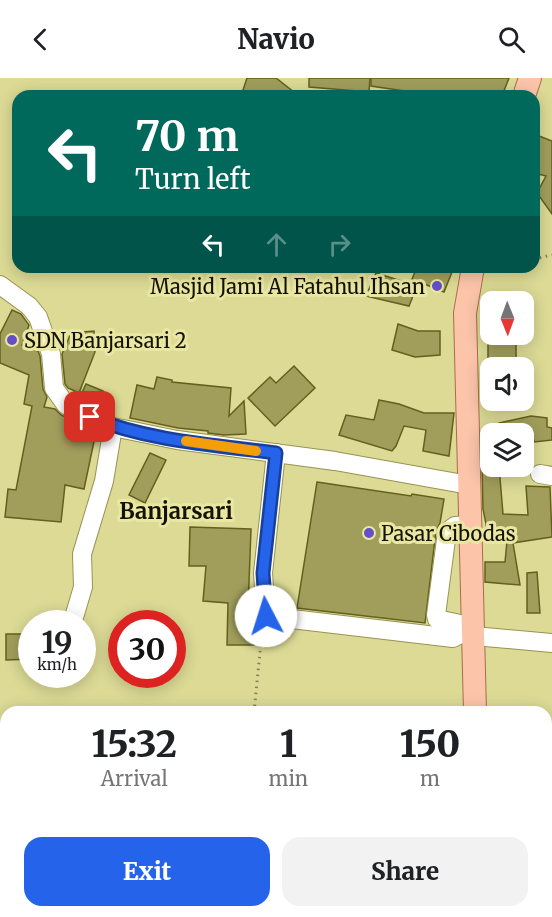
<!DOCTYPE html>
<html lang="en">
<head>
<meta charset="utf-8">
<style>
	:root { --surface:#fff; --page:#f2f2f2; --text:#202124; --muted:#757577; --accent:#2563eb }
	body { margin:0; font-family:Merriweather,serif; background:var(--page); color:var(--text); height:100vh; display:flex; flex-direction:column; font-size:22px; white-space:nowrap }
	* { box-sizing:border-box; margin:0 }
	p { font-size:20px; color:var(--muted) }
	.icon { flex:none; width:33px; height:33px; fill:none; stroke:currentColor; stroke-width:2; stroke-linecap:round; stroke-linejoin:round }
	.map { position:relative; flex:1; overflow:hidden }
	.drawer { position:absolute; left:0px; top:628px; width:552px; height:212px; display:flex; flex-direction:column; background:var(--surface); border-radius:18px 18px 0 0; box-shadow:0 3px 15px #0003 }
	.drawer>* { flex:none }
	.guide { position:absolute; left:12px; top:12px; width:528px; height:183px; border-radius:18px; box-shadow:0 3px 15px #0003; background:#00695c; color:#fff; overflow:hidden }
	.needle { width:39px; rotate:179deg }
	.tools { position:absolute; left:480px; top:213px; display:grid; gap:12px }
	.tools a { display:grid; place-items:center; width:54px; height:54px; border-radius:12px; background:var(--surface); box-shadow:0 3px 15px #0003; font-size:30px }
	.speed { position:absolute; left:18px; top:532px; display:flex; gap:12px; font-size:30px; font-weight:700; text-align:center }
	.speed>* { display:grid; place-content:center; width:78px; height:78px; border-radius:50%; background:var(--surface); box-shadow:0 3px 15px #0003; line-height:1 }
	.speed small { font-size:15px; font-weight:400 }
	.speed .limit { border:9px solid #d22; background:#fff; color:#111 }
	.pin { position:absolute; display:grid; place-items:center; width:51px; height:51px; color:#fff; margin:-26px; border-radius:12px; box-shadow:0 3px 9px #0006 }
	.me { position:absolute; width:66px; margin:-33px; rotate:355deg; stroke-linejoin:round; filter:drop-shadow(0 0 4px #0008) }
	.turn { display:flex; align-items:center; gap:21px; height:126px; padding:0 24px; font-size:27px }
	.turn .icon { width:78px; height:78px; stroke-width:2.5 }
	.turn b { display:block; font-size:42px; line-height:51px }
	.lanes { display:flex; align-items:center; height:57px; padding:0 24px; background:#0003; justify-content:center; gap:30px; direction:ltr }
	.lanes .off { opacity:.35 }
	.eta { display:flex; justify-content:space-evenly; align-items:center; height:102px; text-align:center }
	.eta b { font-size:36px; font-weight:800; line-height:42px }
	.button { display:flex; gap:12px; margin-top:auto; padding:12px 24px }
	.button a { flex:1; height:69px; border-radius:18px; background:var(--accent); color:#fff; font-size:24px; font-weight:800; line-height:69px; text-align:center }
	.button a+a { background:var(--page); color:var(--text) }
	header { display:flex; justify-content:space-between; align-items:center; height:78px; padding:0 24px; background:var(--surface); font-size:27px; font-weight:800 }
	.map>svg:first-child { display:block }
	.building { fill:#a19e5c; stroke:#64601c; stroke-width:1.5 }
	.lines { fill:none; stroke-linecap:round; stroke-linejoin:round }
	.minor-casing { stroke:#979451; stroke-width:20 }
	.major-casing { stroke:#a96d4a; stroke-width:24 }
	.path { stroke:#838153; stroke-width:3; stroke-dasharray:1.5 4.5; stroke-linecap:butt }
	.minor { stroke:#fff; stroke-width:18 }
	.major { stroke:#fcc5aa; stroke-width:22 }
	.route-casing { stroke:#184099; stroke-width:15 }
	.route { stroke:#2563eb; stroke-width:10 }
	.slow { stroke:#f59e0b; stroke-width:10 }
	.poi-dot { fill:#644fc8; stroke:#e9e7a2; stroke-width:2 }
	.labels { text-anchor:middle; dominant-baseline:central; stroke-width:6; stroke-linejoin:round; paint-order:stroke }
	.poi-label { font-size:20px; fill:#131100; stroke:#e9e7a2; text-anchor:start }
	.quarter-label { font-size:22px; font-weight:bold; fill:#131100; stroke:#e9e7a2 }
</style>
</head>
<body>
<header><svg class="icon" aria-label="back" viewBox="0 0 24 24"><path d="M15 5l-7 7 7 7"/></svg>Navio<svg class="icon" aria-label="search" viewBox="0 0 24 24"><circle cx="10" cy="10" r="6"/><path d="M15 15l6 6"/></svg></header>
<div class="map">
<svg width="552" height="839" viewBox="0 0 552 839">
	<rect width="100%" height="100%" fill="#dcda95"/>
	<g class="building">
		<path d="M247 0H276L299 18H241Z"/>
		<path d="M309 0H370L369 14 309 9Z"/>
		<path d="M371 0H509L502 18H438L371 8Z"/>
		<path d="M534 56 552 63V136L537 115 546 98 534 95Z"/>
		<path d="M417 189H454L444 214 412 201Z"/>
		<path d="M376 195 417 208 409 228 366 218Z"/>
		<path d="M12 232 21 236 29 247 22 267 38 273 40 278 43 311 47 319 44 329 55 331 61 337 96 354 84 411 65 407 61 444 5 439 8 411 16 412 32 328 24 326 29 297 0 285V256Z"/>
		<path d="M398 246 418 253H440V277L415 279 392 272Z"/>
		<path d="M94 253 95 274 79 315 68 310 65 306 62 276 71 255Z"/>
		<path d="M488 262 516 263V285H488Z"/>
		<path d="M294 288 315 310 275 348 248 320 270 299 276 305Z"/>
		<path d="M157 299 172 302V304L231 310 229 338 244 323 246 356 224 357 208 355V353L178 350 130 340 137 307 154 311Z"/>
		<path d="M86 306 103 313 96 330 79 321Z"/>
		<path d="M379 322 399 326 424 335H454L449 378 423 373 426 352 404 348 396 368 392 373 339 357 346 337 374 342Z"/>
		<path d="M531 338 547 340V349L552 350V362L534 364 532 354 498 356 499 345Z"/>
		<path d="M150 375 166 382 145 425 129 417Z"/>
		<path d="M482 388H499L503 436 528 437 526 408 550 409 552 459 513 465 520 507 485 504V484H505L508 453 488 456 483 431Z"/>
		<path d="M317 404 411 418 412 416 444 421 440 445 436 453 425 545 297 530Z"/>
		<path d="M190 449 251 451 248 531H254V567H227L228 525 203 523 206 488H189Z"/>
		<path d="M537 494 540 535H527V495Z"/>
		<path d="M6 556H32V581L6 582Z"/>
	</g>
	<g class="lines">
		<g class="minor-casing">
			<g id="minor">
				<path d="M0 207 29 228 38 239 51 276 54 310 66 327 89 339 113 349 177 362 335 383 469 407"/>
				<path d="M276 375 263 495 266 538 453 560 474 549"/>
				<path d="M540 396 552 398"/>
				<path d="M470 447 455 448 447 454 436 537 437 541 474 549"/>
				<path d="M72 546 83 509 82 476 104 403 113 349"/>
				<path d="M474 558 552 565"/>
			</g>
		</g>
		<g class="major-casing">
			<g id="major">
				<path d="M524 18 530 0"/>
				<path d="M473 189 465 235 475 634"/>
				<path d="M477 834V839"/>
			</g>
		</g>
		<g class="path">
			<path d="M534 181 552 177"/>
			<path d="M254 634 262 554"/>
		</g>
		<use href="#minor" class="minor"/>
		<use href="#major" class="major"/>
	</g>
	<g class="lines">
		<g class="route-casing">
			<path id="route" d="M90 339C148 363 214 367 276 375L263 495 266 538"/>
		</g>
		<use href="#route" class="route"/>
		<path class="slow" d="M186 363 256 373"/>
	</g>
	<g class="poi-dot">
		<circle cx="437" cy="208" r="6"/>
		<circle cx="12" cy="262" r="6"/>
		<circle cx="369" cy="455" r="6"/>
	</g>
	<g class="labels">
		<g class="poi-label">
			<text x="425" y="208" text-anchor="end">Masjid Jami Al Fatahul Ihsan</text>
			<text x="24" y="262">SDN Banjarsari 2</text>
			<text x="381" y="455">Pasar Cibodas</text>
		</g>
		<g class="quarter-label">
			<text x="176" y="433">Banjarsari</text>
		</g>
	</g>
</svg>
<div class="tools">
<a><svg class="needle" viewBox="-14 -14 28 28"><path d="M0-13l5 13h-10z" fill="#e53935"/><path d="M0 13l5-13h-10z" fill="#757577"/></svg></a>
<a><svg class="icon" aria-label="sound" viewBox="0 0 24 24"><path d="M4 9h4l5-4v14l-5-4H4zM17 9q2 3 0 6"/></svg></a>
<a><svg class="icon" aria-label="layers" viewBox="0 0 24 24"><path d="M12 4l9 5-9 5-9-5zM3 14l9 5 9-5"/></svg></a>
</div>
<div class="speed"><div>19<small>km/h</small></div><div class="limit">30</div></div>
<div class="pin" style="left:90px;top:339px;background:#d93025"><svg class="icon" aria-label="arrive" viewBox="0 0 24 24"><path d="M6 21V4h12l-3 4 3 4H6"/></svg></div>
<svg class="me" style="left:266px;top:538px" viewBox="-20 -20 40 40"><circle r="19" fill="#fff"/><path d="M0-13L10 11 0 6-10 11z" fill="#2563eb"/></svg>
<div class="guide">
<div class="turn"><svg class="icon" aria-label="left" viewBox="0 0 24 24"><path d="M17 20v-9H6M10 6l-5 5 5 5"/></svg><div><b>70 m</b>Turn left</div></div>
<div class="lanes"><svg class="icon" aria-label="left" viewBox="0 0 24 24"><path d="M17 20v-9H6M10 6l-5 5 5 5"/></svg><svg class="icon off" aria-label="ahead" viewBox="0 0 24 24"><path d="M12 20V5M6 11l6-6 6 6"/></svg><svg class="icon off" aria-label="right" viewBox="0 0 24 24"><path d="M7 20v-9h11M14 6l5 5-5 5"/></svg></div>
</div>
<section class="drawer">
<div class="eta">
<div><b>15:32</b><p>Arrival</p></div>
<div><b>1</b><p>min</p></div>
<div><b>150</b><p>m</p></div>
</div>
<div class="button"><a>Exit</a><a>Share</a></div>
</section>
</div>
</body>
</html>
